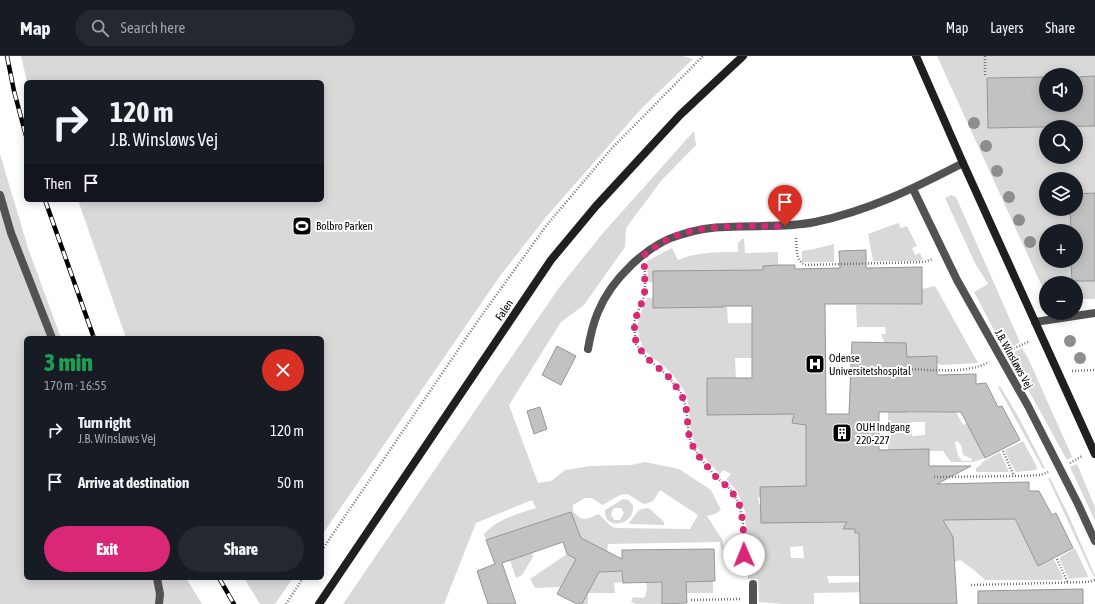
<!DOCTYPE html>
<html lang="en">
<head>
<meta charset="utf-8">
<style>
	:root { --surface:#171b24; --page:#242831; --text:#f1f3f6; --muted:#9ea1a6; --line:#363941; --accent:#db2777 }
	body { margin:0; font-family:"Asap Condensed",sans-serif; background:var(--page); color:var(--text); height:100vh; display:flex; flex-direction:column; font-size:15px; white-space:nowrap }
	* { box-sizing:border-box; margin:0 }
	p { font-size:13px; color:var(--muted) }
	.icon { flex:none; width:22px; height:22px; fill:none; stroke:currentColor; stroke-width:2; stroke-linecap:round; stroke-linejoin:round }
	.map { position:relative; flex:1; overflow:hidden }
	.sheet { position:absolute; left:24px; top:280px; width:300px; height:244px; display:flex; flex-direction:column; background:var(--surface); border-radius:6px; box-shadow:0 2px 10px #0003 }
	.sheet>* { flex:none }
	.top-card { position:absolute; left:24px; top:24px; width:300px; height:122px; border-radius:6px; box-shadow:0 2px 10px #0003; background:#171b24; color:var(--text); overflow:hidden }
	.tools { position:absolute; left:1039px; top:12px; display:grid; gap:8px }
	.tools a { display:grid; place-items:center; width:44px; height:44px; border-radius:50%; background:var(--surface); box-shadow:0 2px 10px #0003; font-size:20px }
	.pin { position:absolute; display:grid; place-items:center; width:34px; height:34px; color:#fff; margin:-41px -17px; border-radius:50% 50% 50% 0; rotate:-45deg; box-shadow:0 0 4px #0007 }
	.pin .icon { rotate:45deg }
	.me { position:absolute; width:44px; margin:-22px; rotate:359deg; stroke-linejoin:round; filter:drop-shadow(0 0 3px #0008) }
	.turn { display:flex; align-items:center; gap:14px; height:84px; padding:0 20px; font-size:18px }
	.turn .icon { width:52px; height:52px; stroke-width:2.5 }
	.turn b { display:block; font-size:28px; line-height:34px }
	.then { display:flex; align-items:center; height:38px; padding:0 20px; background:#0003; gap:8px; font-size:15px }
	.round { display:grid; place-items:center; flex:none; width:42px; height:42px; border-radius:21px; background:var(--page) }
	.summary { display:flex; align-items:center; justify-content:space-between; height:68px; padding:0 20px }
	h1 { font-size:24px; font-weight:800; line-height:30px; color:#1e9e55 }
	.primary-button { display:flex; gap:8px; margin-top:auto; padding:8px 20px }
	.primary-button a { flex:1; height:46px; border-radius:24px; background:var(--accent); color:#fff; font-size:16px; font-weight:800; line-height:46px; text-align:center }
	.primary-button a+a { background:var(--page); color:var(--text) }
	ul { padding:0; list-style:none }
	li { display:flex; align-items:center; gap:12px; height:52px; padding:0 20px }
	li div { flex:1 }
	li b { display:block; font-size:15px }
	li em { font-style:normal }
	header { display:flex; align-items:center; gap:24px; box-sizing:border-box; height:56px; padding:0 20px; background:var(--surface); border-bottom:1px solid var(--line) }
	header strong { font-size:19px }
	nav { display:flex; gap:22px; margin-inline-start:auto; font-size:14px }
	.search { width:280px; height:36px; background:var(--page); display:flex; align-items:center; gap:10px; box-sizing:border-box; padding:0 14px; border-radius:22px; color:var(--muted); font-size:15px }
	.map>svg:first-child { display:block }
	.green { fill:#d9d9d9; fill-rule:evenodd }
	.building { fill:#c2c2c2; stroke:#969696 }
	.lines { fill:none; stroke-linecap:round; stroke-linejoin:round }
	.path { stroke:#747474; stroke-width:2.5; stroke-dasharray:1 2; stroke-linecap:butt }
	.lane { stroke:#525252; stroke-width:8 }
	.street { stroke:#525252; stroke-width:8 }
	.secondary { stroke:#1f1f1f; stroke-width:8 }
	.rail-casing { stroke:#000; stroke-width:4.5 }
	.rail { stroke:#fff; stroke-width:3; stroke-dasharray:9; stroke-linecap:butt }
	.tree { fill:#8d8d8d }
	.route { stroke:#db2777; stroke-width:7; stroke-dasharray:0 12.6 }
	.labels { text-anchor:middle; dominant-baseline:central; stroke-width:4; stroke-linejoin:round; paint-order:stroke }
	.poi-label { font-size:11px; fill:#000; stroke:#fff; text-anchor:start }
	.street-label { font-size:11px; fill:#000; stroke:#fff }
</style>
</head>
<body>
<header>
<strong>Map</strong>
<div class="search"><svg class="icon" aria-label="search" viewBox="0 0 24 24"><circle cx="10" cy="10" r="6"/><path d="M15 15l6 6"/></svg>Search here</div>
<nav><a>Map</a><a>Layers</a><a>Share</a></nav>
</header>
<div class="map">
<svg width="1095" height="548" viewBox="0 0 1095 548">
	<rect width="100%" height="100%" fill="#fff"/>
	<g class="green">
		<path d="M21 0H683L693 3 642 52 546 161 500 220 322 479V282H126L78 144H322V26H27Z"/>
		<path d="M937 0H1095V20L1046 19V21L988 72 1095 70V137L1076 138V123H1046V153H1070L1071 175H1046V205H1071L1072 225H1095V243H1076V227H1046V239ZM1046 71H1076V101H1046Z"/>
		<path d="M694 75 696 89 661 125 626 172 625 191 584 249 561 266 509 349 538 427 551 425 565 414 591 410 631 409 645 406 679 413 711 434 721 454 715 458 707 460 723 485V493H721L720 486 608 488 607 496 581 482 571 456 486 484 484 478C498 463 517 458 536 452L532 444 476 467 444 548H343L558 233 603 177ZM660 434 698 459 690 473 615 472C606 468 605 462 598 458 586 464 582 466 573 455V449L585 442H592L602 449C611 446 621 434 631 440 637 443 639 447 645 448L653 445Z"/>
		<path d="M0 98 28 192 61 282H26V522H186L202 548H0Z"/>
		<path d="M951 139 956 141 1020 286 1005 295 974 236 988 228 975 207 945 142Z"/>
		<path d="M898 167 901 172 907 170 917 190 912 192 915 199 920 197 923 204 919 205H873L868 178Z"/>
		<path d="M742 183H744L745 197 778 196V209L763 210V214L653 215V226H648L647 205 672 192 678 204C697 196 717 196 738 196V187Z"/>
		<path d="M834 188V206H802V195L814 193Z"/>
		<path d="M935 230 978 307 941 309 937 307V300L906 301 884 286 881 278H886L885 271H857L856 249 922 248V233Z"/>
		<path d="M647 242H653V252L723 251V250H727L728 267H752V302H735L736 322H707V359L794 357 792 367 802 366V368L806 369V413L840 430 761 431V441H758L759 448 848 464 843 473H855L859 477 860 520H827L829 527 862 526 877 536 814 537V548H784L759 546 758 523H748L745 455 737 435 726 423 731 418 723 414 720 418C708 406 694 392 691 375 688 361 691 346 683 333 679 326 674 320 668 314 659 305 645 299 641 286 634 268 640 258 647 242ZM803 490 804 502H791L790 491Z"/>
		<path d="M1022 292 1028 302 1070 396 1072 401 1067 404 1009 299Z"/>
		<path d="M1000 330 1019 362 1045 412 1043 413 998 331Z"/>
		<path d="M888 355H907V357L956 356 963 369 967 367 985 402 973 406H951L943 395H929V393H888ZM911 366H925V379L912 380ZM957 385 961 389 963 399 972 403 971 405H962L958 399 955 387Z"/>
		<path d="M1023 385 1037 411 1036 414 1016 416 1009 404 1005 394Z"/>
		<path d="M1000 396 1009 416H976V412L978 411 984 405Z"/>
		<path d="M1077 408 1095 451V465L1070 411Z"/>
		<path d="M1048 422H1050L1069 460 1095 520 1094 521 1089 511Z"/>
		<path d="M623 443 628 444 633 449C636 470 603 475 605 454ZM614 452H621L624 457 620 464H614L611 458Z"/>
		<path d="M646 452 650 453 664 466V469L630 468 629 467 639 454Z"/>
		<path d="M943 463H1014L1021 475 1053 502 1063 521 1062 524H985L974 514 960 504 952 507 948 473Z"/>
		<path d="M1075 492 1088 520V521L1069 523 1060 504V501Z"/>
		<path d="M532 497 533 501 522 519 516 522 510 504Z"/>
		<path d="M567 498 576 503 561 531 535 532 530 523Z"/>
		<path d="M622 515 623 526 614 527 615 537H588V548H582L599 516Z"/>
		<path d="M244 522H293L275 548H260Z"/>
		<path d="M713 525V537H681V526Z"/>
		<path d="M646 526H662V548H636L631 546 633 541 641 542 645 541 647 533Z"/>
	</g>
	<g class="building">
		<path d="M1095 20V70L988 72 987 22 1046 21V49H1076V21Z"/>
		<path d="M1095 137V225H1072L1071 205H1076V175H1071L1070 153H1076V138Z"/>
		<path d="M866 194V212L922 211V248H825L826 358H849L852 286 906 287 907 301 937 300V319L976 318V328L986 327 998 351 1002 350 1020 384 985 402 961 356H879V394L929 393V410H971L937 428 1029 426V435H1039L1052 459 1056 457 1073 492 1038 510 1015 463 943 464 953 481 957 548H860L859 477H855V473H843L847 466 761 467 760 431 806 430V369L792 367 794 358 707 359V322H752V250H723V251L653 252V215L763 214V210L778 209H795V213L840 212 839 195Z"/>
		<path d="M557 290 576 300 561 329 542 319Z"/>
		<path d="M540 351 547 373 534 378 527 355Z"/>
		<path d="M571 456 581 482 622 503V494L714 493 715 525 686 526 687 547 662 548V526L623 527 622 515 599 516 582 548H577L557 538 576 503 567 498 563 486 502 507 516 548H488L477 515 495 508 486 484Z"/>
		<path d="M1083 533V548H978V535Z"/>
	</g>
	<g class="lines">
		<g class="path">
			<path d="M985 0V20"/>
			<path d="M796 182C797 192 795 204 805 209L924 206 933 203"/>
			<path d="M645 215V232L644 241 634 266 636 288 648 303 667 319 681 337 686 351 689 380 691 387 700 402 717 422 730 433 739 447 743 466 744 519"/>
			<path d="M1011 294 1030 285"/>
			<path d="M903 313C928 313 966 319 989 306"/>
			<path d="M1072 315 1095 314"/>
			<path d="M1003 395 1014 420"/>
			<path d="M1070 407 1082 400"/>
			<path d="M934 421 1021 420 1041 419 1048 416"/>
			<path d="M322 494 477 266 546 170 612 92 703 0"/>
			<path d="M1057 503 1068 527"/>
			<path d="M971 529 1087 526 1095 524"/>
			<path d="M691 544 741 543"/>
			<path d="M286 548 303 522"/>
		</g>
		<g class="lane">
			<path d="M0 139 11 177 52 282"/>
			<path d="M157 522 160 538 159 548"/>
		</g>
		<g class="street">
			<path d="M913 133 957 224 1028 350 1078 448 1095 485"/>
			<path d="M1035 266 1095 257"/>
			<path d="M588 293C590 281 593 268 598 256 611 224 647 188 680 179 695 174 712 171 727 171 757 169 786 172 815 166 868 155 915 132 963 107"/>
			<path d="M753 548V528"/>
		</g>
		<g class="secondary">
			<path d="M916 0 963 107 1095 398"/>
			<path d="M319 548 551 204 596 150 680 59 743 0"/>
		</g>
		<g class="rail-casing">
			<g id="rail">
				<path d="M7 0 14 35 26 80"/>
				<path d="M45 144 94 282"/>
				<path d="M219 522 234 548"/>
			</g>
		</g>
		<use href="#rail" class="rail"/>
	</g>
	<g class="tree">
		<circle cx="974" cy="67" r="6"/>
		<circle cx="986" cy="90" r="6"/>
		<circle cx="997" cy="115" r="6"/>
		<circle cx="1009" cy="141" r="6"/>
		<circle cx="1019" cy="164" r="6"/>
		<circle cx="1030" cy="186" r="6"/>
		<circle cx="1070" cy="285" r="6"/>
		<circle cx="1080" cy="302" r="6"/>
	</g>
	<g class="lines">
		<path class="route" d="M744 499 743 466 739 447 730 433 717 422 700 402 691 387 689 380 686 351 681 337 667 319 648 303 636 288 634 266 644 241 645 232 644 199C655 191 666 183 678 179 712 167 750 171 785 170"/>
	</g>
	<defs>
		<g id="stadium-square" transform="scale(1)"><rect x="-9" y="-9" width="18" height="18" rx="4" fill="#000" stroke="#fff"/><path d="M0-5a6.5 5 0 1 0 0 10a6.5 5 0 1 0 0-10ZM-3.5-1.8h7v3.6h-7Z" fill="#fff"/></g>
		<g id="hospital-square" transform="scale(1)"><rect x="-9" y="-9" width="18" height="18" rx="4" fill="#000" stroke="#fff"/><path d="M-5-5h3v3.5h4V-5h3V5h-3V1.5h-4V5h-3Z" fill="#fff"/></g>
		<g id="building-square" transform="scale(1)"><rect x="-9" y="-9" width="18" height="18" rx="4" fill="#000" stroke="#fff"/><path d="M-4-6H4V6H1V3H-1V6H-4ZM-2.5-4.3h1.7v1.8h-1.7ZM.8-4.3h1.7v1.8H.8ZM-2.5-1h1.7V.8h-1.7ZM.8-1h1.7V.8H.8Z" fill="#fff"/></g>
	</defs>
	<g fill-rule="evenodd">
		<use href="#stadium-square" x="302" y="170"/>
		<use href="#hospital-square" x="815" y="308"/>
		<use href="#building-square" x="842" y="377"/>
	</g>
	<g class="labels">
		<g class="poi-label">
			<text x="316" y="170">Bolbro Parken</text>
			<text x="829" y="302">Odense<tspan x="829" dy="13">Universitetshospital</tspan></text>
			<text x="856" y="371">OUH Indgang<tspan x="856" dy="13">220-227</tspan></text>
		</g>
		<g class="street-label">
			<text transform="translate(504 254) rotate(-56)">Falen</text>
			<text transform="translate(1014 303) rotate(61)">J.B. Winsløws Vej</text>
		</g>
	</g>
</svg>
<div class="tools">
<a><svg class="icon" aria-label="sound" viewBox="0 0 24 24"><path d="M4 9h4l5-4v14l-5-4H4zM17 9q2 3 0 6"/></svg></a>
<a><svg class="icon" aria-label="search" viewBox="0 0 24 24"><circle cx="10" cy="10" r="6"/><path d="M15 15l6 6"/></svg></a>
<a><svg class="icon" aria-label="layers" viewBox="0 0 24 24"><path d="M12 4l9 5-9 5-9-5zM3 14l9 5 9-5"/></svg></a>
<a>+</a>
<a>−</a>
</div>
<div class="pin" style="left:785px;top:170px;background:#d93025"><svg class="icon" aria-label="arrive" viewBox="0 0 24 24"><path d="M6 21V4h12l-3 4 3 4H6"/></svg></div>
<svg class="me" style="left:744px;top:499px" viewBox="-20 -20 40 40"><circle r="19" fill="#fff"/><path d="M0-13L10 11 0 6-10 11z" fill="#db2777"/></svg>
<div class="top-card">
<div class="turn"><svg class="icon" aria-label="right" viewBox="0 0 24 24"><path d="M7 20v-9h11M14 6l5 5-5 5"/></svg><div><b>120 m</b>J.B. Winsløws Vej</div></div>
<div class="then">Then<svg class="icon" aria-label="arrive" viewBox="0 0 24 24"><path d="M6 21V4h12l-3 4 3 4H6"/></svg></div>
</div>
<section class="sheet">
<div class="summary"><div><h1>3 min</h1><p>170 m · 16:55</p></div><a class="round" style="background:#d93025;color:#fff"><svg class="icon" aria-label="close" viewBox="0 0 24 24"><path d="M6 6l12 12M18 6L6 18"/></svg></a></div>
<ul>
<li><svg class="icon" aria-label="right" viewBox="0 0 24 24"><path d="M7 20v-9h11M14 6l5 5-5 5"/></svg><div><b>Turn right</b><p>J.B. Winsløws Vej</p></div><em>120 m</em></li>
<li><svg class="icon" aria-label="arrive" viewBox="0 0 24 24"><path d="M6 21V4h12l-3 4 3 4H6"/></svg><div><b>Arrive at destination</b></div><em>50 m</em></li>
</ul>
<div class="primary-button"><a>Exit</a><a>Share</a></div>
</section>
</div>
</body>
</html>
